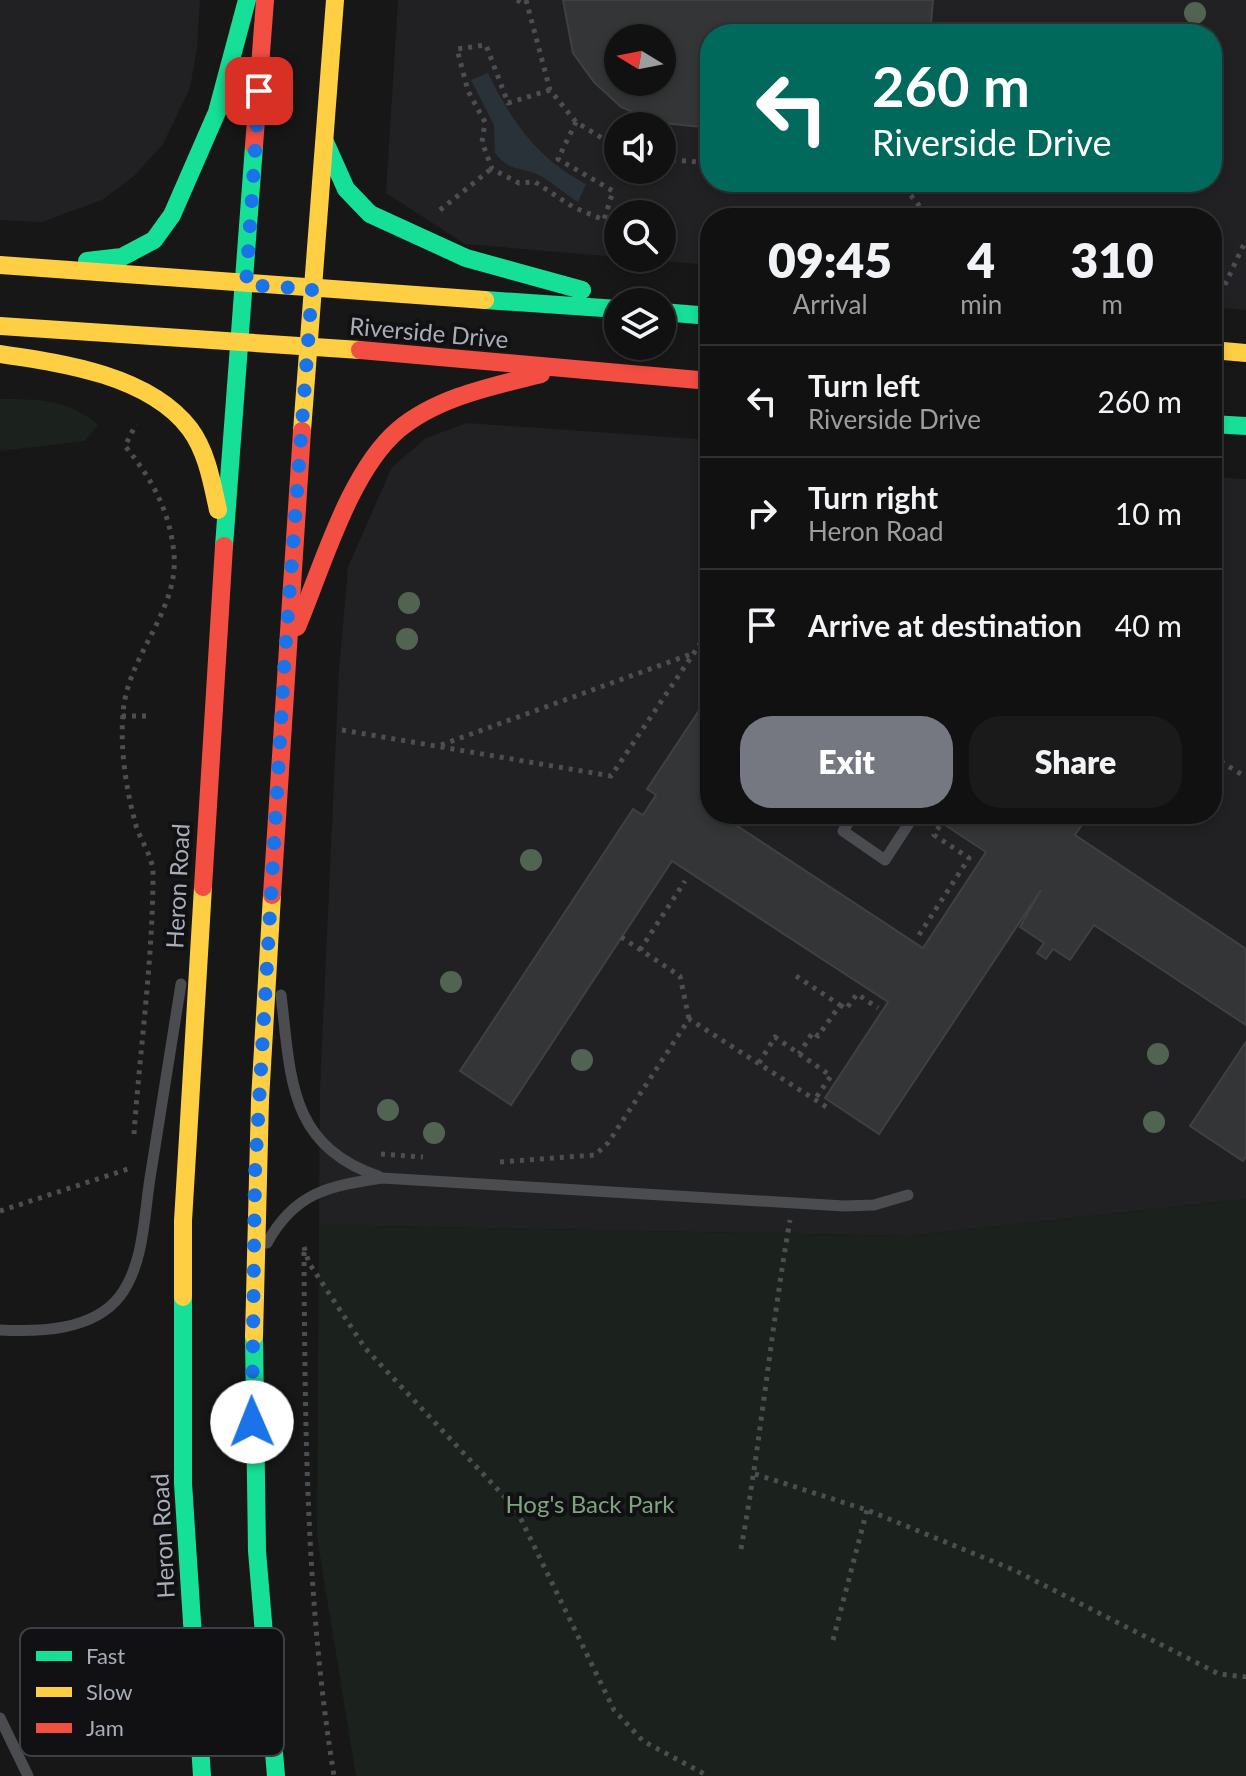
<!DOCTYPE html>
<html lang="en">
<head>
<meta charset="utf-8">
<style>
	:root { --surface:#111; --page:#1a1a1a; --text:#f1f3f6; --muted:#9c9d9f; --line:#303131; --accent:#757880 }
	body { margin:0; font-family:Lato,sans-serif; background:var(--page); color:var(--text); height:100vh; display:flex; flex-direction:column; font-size:30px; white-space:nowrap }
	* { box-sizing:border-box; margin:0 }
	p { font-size:26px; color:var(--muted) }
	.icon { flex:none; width:44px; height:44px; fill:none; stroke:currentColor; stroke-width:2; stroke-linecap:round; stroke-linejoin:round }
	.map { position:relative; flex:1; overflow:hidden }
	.details { position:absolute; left:700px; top:208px; width:522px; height:616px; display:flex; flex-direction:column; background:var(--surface); border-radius:32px; box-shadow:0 4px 12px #0003,0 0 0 2px var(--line) }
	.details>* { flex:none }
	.guide { position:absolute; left:700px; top:24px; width:522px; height:168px; border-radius:32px; box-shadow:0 4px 12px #0003,0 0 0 2px var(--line); background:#00695c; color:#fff; overflow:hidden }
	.needle { width:52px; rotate:280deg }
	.tools { position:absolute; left:604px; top:24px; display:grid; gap:16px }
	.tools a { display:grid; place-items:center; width:72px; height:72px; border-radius:50%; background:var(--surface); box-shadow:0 4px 12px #0003,0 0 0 2px var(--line); font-size:40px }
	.pin { position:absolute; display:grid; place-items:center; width:68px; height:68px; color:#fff; margin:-34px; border-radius:16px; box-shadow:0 4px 12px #0006 }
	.me { position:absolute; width:88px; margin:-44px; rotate:359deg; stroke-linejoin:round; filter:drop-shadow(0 0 6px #0008) }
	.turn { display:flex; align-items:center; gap:28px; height:168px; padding:0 40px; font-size:36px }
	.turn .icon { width:104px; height:104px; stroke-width:2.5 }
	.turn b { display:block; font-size:56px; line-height:68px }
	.eta { display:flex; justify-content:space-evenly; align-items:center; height:136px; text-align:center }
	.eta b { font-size:48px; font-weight:800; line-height:56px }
	.action { display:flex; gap:16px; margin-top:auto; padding:16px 40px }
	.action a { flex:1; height:92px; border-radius:32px; background:var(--accent); color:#fff; font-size:32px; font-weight:800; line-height:92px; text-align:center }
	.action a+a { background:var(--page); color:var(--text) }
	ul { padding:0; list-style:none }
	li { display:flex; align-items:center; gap:24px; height:112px; padding:0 40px; border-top:2px solid var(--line) }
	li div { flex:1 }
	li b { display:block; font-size:30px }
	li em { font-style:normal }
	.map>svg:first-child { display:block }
	.built { fill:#212124; fill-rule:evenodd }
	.green { fill:#1b211c }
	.water { fill:#2a3239 }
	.building { fill:#343537; stroke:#3f4043; stroke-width:2; fill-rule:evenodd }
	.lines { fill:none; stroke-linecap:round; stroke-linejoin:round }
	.path { stroke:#4d4e52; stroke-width:5; stroke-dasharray:4 6; stroke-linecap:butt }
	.lane { stroke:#4b4c50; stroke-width:11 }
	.fast { stroke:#16e098; stroke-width:18 }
	.slow { stroke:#ffcf43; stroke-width:18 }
	.jam { stroke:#f24e42; stroke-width:18 }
	.tree { fill:#506451 }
	.route { stroke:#1a73e8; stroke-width:14; stroke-dasharray:0 25.2 }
	.labels { text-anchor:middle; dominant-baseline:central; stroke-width:8; stroke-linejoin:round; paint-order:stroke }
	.street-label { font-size:24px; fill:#a8adb8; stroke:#111113 }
	.park-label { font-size:24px; fill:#7fa381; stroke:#111113 }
	.key { fill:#111113; stroke:#3e4045; stroke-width:2 }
	.key-label { font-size:22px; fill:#a8adb8 }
</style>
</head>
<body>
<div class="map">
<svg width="1246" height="1776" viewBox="0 0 1246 1776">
	<rect width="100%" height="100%" fill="#171717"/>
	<g class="built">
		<path d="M0 0H200L197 48 190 88 163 144 135 175 102 200 42 222 0 220Z"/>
		<path d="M398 0H1246V310L1212 307V218H710V265L627 258H662V214H618V257L465 244 386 193ZM710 34H1212V182H710ZM618 38H662V82H618ZM618 126H662V170H618Z"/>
		<path d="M467 423 710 440V814H1212V477L1246 479V1199L909 1236 319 1225 320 1088 339 670 348 567 392 467 426 438Z"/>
	</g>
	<g class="green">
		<path d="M0 399C37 399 69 399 98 425L85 441 0 451Z"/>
		<path d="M1246 1199V1776H356L317 1537 319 1225 909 1236Z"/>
	</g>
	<path class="water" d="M488 73C511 121 538 159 586 184L578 202C565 194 548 178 534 173 514 166 510 171 495 153L494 125 471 80Z"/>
	<g class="building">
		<path d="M563 0H933L930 34H710V128L655 122 621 107 594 82 573 53ZM618 38H662V82H618Z"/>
		<path d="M710 694V814H719L923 948 986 852 945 825 953 814H1089L1075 835 1246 949V1025L1094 925 1070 960 1053 949 1046 959 1037 953 1044 943 1020 927 1041 890 879 1134 825 1098 888 1002 672 861 511 1105 460 1071 633 809 643 815 656 795 647 789Z"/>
		<path d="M1246 1042V1156L1243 1161 1190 1126Z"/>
	</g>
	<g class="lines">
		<g class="path">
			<path d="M517 0 525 5"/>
			<path d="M526 0 550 90 576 122 618 148"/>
			<path d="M550 90 508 103 486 45 457 49 468 91 485 122 482 142 492 169 519 183 535 182 573 207 604 220 613 191 558 159 576 122"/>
			<path d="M662 159 710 163"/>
			<path d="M829 182 853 191 901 183 929 218"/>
			<path d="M440 210 491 169"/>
			<path d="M1212 312 1246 240"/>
			<path d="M122 716H152"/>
			<path d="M342 730 611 776 710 629"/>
			<path d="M441 745 694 653"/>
			<path d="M1212 756 1246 777"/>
			<path d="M919 935 969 858 934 835 947 814"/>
			<path d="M621 937 680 976 689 1019"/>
			<path d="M640 950 685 881"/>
			<path d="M796 976 840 1005 818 1036 813 1032 799 1054"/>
			<path d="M840 1005 846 1009 857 994 878 1008"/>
			<path d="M759 1063 775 1037 831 1076 815 1099"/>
			<path d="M134 1134C140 1049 153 958 153 873 153 856 139 839 135 822 126 788 120 749 123 714 126 657 179 612 174 554 170 511 152 479 125 446L136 424"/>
			<path d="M381 1154 423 1157"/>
			<path d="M500 1162 595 1155 608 1143 689 1019 828 1108"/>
			<path d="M0 1211 131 1168"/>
			<path d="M304 1247 309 1263 365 1348 516 1509 614 1710 643 1741 708 1776"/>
			<path d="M304 1252C305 1427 306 1603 334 1776"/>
			<path d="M755 1474 867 1510 1014 1570 1219 1674 1246 1677"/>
			<path d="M741 1549C761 1440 771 1329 790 1220"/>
			<path d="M833 1640 867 1510"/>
		</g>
		<g class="lane">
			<path d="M854 814 843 831 885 860 915 814"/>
			<path d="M281 995C291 1077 288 1145 378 1176"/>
			<path d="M267 1243C295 1192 329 1186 382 1178L844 1206 874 1205 908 1195"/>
			<path d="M0 1330C39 1332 93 1331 120 1296 145 1263 144 1211 151 1172 161 1109 171 1046 181 984"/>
			<path d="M0 1718 28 1776"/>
		</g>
		<g class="fast">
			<path d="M325 142 346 189 370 214 466 258 582 290"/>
			<path d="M87 261 122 257 154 240 172 215 217 112 247 0"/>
			<path d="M485 300 618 309"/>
			<path d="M662 312 710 316"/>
			<path d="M1212 424 1246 426"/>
			<path d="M224 546 254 146"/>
			<path d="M183 1297V1483L202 1776"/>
			<path d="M254 1336 257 1551 276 1776"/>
		</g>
		<g class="slow">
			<path d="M0 265 485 300"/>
			<path d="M0 326 360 350"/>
			<path d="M1212 350 1246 353"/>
			<path d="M0 354C62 363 149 375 190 429 207 452 212 483 218 510"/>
			<path d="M302 431 335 0"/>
			<path d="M183 1297V1221L203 887"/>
			<path d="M254 1336 260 1100 272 895"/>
		</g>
		<g class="jam">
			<path d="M254 146 265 0"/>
			<path d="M360 350 710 381"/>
			<path d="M297 627C322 568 349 472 398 430 437 397 493 386 541 374"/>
			<path d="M203 887 224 546"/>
			<path d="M272 895 302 431"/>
		</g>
	</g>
	<g class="tree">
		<circle cx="1195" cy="13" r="11"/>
		<circle cx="409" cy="603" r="11"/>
		<circle cx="407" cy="639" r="11"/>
		<circle cx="531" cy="860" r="11"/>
		<circle cx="451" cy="982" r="11"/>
		<circle cx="1158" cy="1054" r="11"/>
		<circle cx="582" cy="1060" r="11"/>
		<circle cx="388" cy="1110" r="11"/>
		<circle cx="1154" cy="1122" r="11"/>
		<circle cx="434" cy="1133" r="11"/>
	</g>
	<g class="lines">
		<path class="route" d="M252 1422 255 1173 285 654 312 289 246 285 259 91"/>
	</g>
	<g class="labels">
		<g class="street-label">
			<text transform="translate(429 332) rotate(5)">Riverside Drive</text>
			<text transform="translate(177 886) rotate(-87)">Heron Road</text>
			<text transform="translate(162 1536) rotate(-93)">Heron Road</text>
		</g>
		<g class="park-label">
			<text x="590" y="1503">Hog's Back Park</text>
		</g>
	</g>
	<rect x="20" y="1628" width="264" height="128" rx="12" class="key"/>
	<rect x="36" y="1651" width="36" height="10" fill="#16e098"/>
	<rect x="36" y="1687" width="36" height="10" fill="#ffcf43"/>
	<rect x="36" y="1723" width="36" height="10" fill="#f24e42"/>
	<g class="key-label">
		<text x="86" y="1664">Fast</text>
		<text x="86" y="1700">Slow</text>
		<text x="86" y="1736">Jam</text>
	</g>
</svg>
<div class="tools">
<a><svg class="needle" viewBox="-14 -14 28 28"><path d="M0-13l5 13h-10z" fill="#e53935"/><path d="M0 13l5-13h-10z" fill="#9c9d9f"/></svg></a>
<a><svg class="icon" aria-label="sound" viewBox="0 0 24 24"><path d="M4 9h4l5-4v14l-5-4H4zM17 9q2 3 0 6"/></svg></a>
<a><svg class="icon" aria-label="search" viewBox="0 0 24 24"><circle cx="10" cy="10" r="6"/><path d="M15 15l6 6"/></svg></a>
<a><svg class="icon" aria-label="layers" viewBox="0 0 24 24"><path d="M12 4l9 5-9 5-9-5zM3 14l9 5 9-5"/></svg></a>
</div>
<div class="pin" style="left:259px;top:91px;background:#d93025"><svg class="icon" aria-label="arrive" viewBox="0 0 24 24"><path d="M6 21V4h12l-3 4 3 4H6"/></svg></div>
<svg class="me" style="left:252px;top:1422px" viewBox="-20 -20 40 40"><circle r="19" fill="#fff"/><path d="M0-13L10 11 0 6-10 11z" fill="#1a73e8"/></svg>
<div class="guide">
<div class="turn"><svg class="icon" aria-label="left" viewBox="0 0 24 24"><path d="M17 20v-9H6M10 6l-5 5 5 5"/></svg><div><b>260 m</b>Riverside Drive</div></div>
</div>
<section class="details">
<div class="eta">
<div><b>09:45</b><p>Arrival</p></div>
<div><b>4</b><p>min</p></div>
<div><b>310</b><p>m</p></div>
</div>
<ul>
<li><svg class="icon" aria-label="left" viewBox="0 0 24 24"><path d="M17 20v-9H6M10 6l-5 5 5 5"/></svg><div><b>Turn left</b><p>Riverside Drive</p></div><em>260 m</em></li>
<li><svg class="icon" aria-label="right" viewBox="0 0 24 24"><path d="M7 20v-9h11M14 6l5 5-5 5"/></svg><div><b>Turn right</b><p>Heron Road</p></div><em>10 m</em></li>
<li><svg class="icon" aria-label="arrive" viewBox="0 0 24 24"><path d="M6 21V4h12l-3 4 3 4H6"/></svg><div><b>Arrive at destination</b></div><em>40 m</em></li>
</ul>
<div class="action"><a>Exit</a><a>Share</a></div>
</section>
</div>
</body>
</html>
